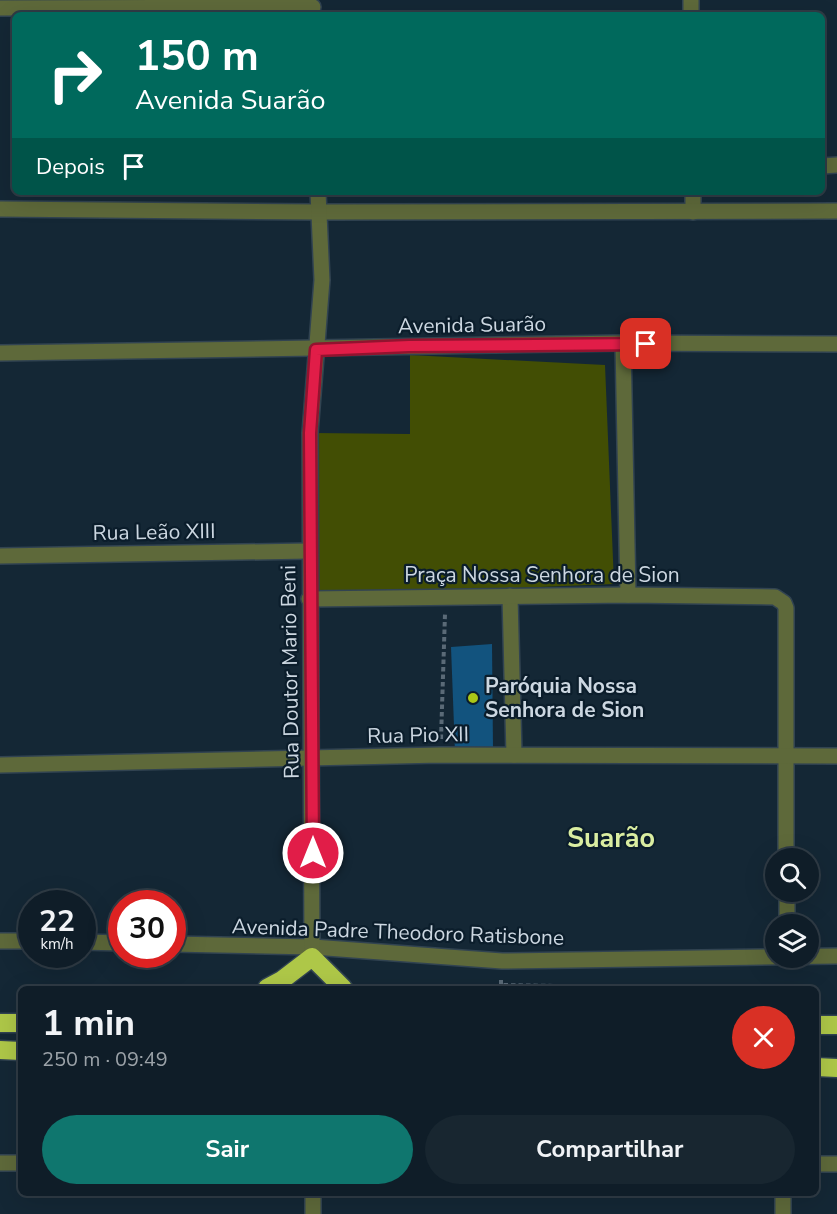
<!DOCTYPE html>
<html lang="pt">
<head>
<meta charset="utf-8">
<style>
	:root { --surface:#0f1d28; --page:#182630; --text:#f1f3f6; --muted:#9ba2a8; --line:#2f3b45; --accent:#0f766e }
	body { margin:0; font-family:"Nunito Sans",sans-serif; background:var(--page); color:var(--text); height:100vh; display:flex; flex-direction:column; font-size:22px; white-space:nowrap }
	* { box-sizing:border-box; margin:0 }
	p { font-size:20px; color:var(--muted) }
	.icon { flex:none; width:33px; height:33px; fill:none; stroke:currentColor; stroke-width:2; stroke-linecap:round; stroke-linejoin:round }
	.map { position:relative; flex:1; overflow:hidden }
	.sheet { position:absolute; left:18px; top:986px; width:801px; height:210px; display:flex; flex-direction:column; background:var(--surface); border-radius:9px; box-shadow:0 6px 24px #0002,0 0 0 2px var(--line) }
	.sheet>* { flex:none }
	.banner { position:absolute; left:12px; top:12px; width:813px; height:183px; border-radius:9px; box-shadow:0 6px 24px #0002,0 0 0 2px var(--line); background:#00695c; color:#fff; overflow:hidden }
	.tools { position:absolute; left:765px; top:848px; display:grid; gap:12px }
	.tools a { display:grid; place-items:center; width:54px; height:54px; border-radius:50%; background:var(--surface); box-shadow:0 6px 24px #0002,0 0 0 2px var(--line); font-size:30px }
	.speed { position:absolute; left:18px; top:890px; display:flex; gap:12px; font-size:30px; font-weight:700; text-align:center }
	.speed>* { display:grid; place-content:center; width:78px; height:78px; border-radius:50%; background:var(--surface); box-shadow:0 6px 24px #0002,0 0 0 2px var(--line); line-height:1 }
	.speed small { font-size:15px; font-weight:400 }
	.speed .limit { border:9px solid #d22; background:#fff; color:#111 }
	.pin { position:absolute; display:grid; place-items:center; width:51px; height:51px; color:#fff; margin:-26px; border-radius:12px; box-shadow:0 3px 9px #0006 }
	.me { position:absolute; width:66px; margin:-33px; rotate:0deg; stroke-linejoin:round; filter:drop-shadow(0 0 4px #0008) }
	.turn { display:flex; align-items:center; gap:21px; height:126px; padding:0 24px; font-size:27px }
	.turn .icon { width:78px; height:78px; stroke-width:2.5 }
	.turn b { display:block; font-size:42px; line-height:51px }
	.then { display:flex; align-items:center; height:57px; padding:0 24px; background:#0003; gap:12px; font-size:22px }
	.round { display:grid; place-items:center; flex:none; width:63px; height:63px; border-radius:32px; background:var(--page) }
	.overview { display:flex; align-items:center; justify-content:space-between; height:102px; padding:0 24px }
	h1 { font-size:36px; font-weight:700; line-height:45px }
	.action { display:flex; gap:12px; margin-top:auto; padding:12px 24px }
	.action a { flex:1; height:69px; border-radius:36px; background:var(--accent); color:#fff; font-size:24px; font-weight:700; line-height:69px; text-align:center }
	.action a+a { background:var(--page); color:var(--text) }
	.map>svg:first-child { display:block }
	.green { fill:#424e04 }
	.building { fill:#12537e }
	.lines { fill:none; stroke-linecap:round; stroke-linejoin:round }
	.minor-casing { stroke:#314351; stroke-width:18 }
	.highway-casing { stroke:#314351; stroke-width:21 }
	.path { stroke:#5a6a77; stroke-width:4; stroke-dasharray:4.5 3; stroke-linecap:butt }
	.minor { stroke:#5e693a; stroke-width:15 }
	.highway { stroke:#aec748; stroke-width:18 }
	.route-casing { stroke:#92132f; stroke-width:15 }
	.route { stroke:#e11d48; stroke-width:10 }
	.poi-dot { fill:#aac717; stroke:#0b1d2b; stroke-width:2 }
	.labels { text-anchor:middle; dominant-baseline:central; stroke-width:4.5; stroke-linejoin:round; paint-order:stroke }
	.street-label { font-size:21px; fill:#ccd7e1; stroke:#0b1d2b }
	.poi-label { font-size:21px; font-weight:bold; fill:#ccd7e1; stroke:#0b1d2b; text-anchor:start }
	.district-label { font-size:27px; font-weight:bold; fill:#daeda1; stroke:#0b1d2b }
</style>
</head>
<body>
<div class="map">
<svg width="837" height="1214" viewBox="0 0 837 1214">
	<rect width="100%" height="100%" fill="#142735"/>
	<path class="green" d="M410 355 605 365 614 584 314 596 313 433 410 434Z"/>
	<path class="building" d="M492 644 493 749 455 752 451 647Z"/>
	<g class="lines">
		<g class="minor-casing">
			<g id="minor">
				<path d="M691 0V15"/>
				<path d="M0 8 313 7"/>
				<path d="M822 166 837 165"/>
				<path d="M693 192V212"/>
				<path d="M0 209 318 212 837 211"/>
				<path d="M623 343 628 595"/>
				<path d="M0 353 623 343 837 344"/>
				<path d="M0 556 309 551"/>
				<path d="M510 596 514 755"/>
				<path d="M309 599 628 595 775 597 784 603 786 608V858"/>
				<path d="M0 765 440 755 837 756"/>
				<path d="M787 891V924"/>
				<path d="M0 941H32"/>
				<path d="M82 942 122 943"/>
				<path d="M172 944 313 947 502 961 837 956"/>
				<path d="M312 957 310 433 322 280 318 192"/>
				<path d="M0 1163H21"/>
				<path d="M816 1164H837"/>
				<path d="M313 1192V1214"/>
				<path d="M783 1192V1214"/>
			</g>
		</g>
		<g class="highway-casing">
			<g id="highway">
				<path d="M267 988 282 980 312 957 343 988"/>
				<path d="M0 1023H21"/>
				<path d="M816 1025H837"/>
				<path d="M0 1050 21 1051"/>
				<path d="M816 1067 837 1068"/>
			</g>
		</g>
		<g class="path">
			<path d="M441 739 445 614"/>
			<path d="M501 980V985L677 988"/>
		</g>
		<use href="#minor" class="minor"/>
		<use href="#highway" class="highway"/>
	</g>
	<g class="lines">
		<g class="route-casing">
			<path id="route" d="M313 853 310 433 316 350 409 346 646 344"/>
		</g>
		<use href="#route" class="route"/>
	</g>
	<circle class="poi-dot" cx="473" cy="698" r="6"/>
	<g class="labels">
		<g class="street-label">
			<text transform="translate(472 325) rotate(-1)">Avenida Suarão</text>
			<text transform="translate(154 532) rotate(-1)">Rua Leão XIII</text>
			<text x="542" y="575">Praça Nossa Senhora de Sion</text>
			<text transform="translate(290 672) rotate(-91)">Rua Doutor Mario Beni</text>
			<text transform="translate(418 735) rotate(-1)">Rua Pio XII</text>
			<text transform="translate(398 932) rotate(2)">Avenida Padre Theodoro Ratisbone</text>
		</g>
		<g class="poi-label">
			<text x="485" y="686">Paróquia Nossa<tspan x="485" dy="24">Senhora de Sion</tspan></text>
		</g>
		<g class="district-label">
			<text x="611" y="838">Suarão</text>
		</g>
	</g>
</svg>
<div class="tools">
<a><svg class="icon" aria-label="search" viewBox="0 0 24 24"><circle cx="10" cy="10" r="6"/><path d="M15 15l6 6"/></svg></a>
<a><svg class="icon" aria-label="layers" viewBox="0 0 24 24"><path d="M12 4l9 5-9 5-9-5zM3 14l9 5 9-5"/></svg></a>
</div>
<div class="speed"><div>22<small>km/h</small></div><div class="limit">30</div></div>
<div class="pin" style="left:646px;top:344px;background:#d93025"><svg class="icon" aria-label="arrive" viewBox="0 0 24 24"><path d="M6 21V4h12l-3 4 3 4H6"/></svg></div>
<svg class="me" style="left:313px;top:853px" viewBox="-20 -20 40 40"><circle r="17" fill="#e11d48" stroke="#fff" stroke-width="3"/><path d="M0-11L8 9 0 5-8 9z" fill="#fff"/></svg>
<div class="banner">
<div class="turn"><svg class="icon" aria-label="right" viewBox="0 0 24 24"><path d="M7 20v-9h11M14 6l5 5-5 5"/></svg><div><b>150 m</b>Avenida Suarão</div></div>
<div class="then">Depois<svg class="icon" aria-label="arrive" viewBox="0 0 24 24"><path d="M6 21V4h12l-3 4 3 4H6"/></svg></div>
</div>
<section class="sheet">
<div class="overview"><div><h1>1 min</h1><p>250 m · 09:49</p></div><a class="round" style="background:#d93025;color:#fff"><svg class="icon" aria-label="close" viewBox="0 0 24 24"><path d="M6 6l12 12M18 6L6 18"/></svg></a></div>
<div class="action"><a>Sair</a><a>Compartilhar</a></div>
</section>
</div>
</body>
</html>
